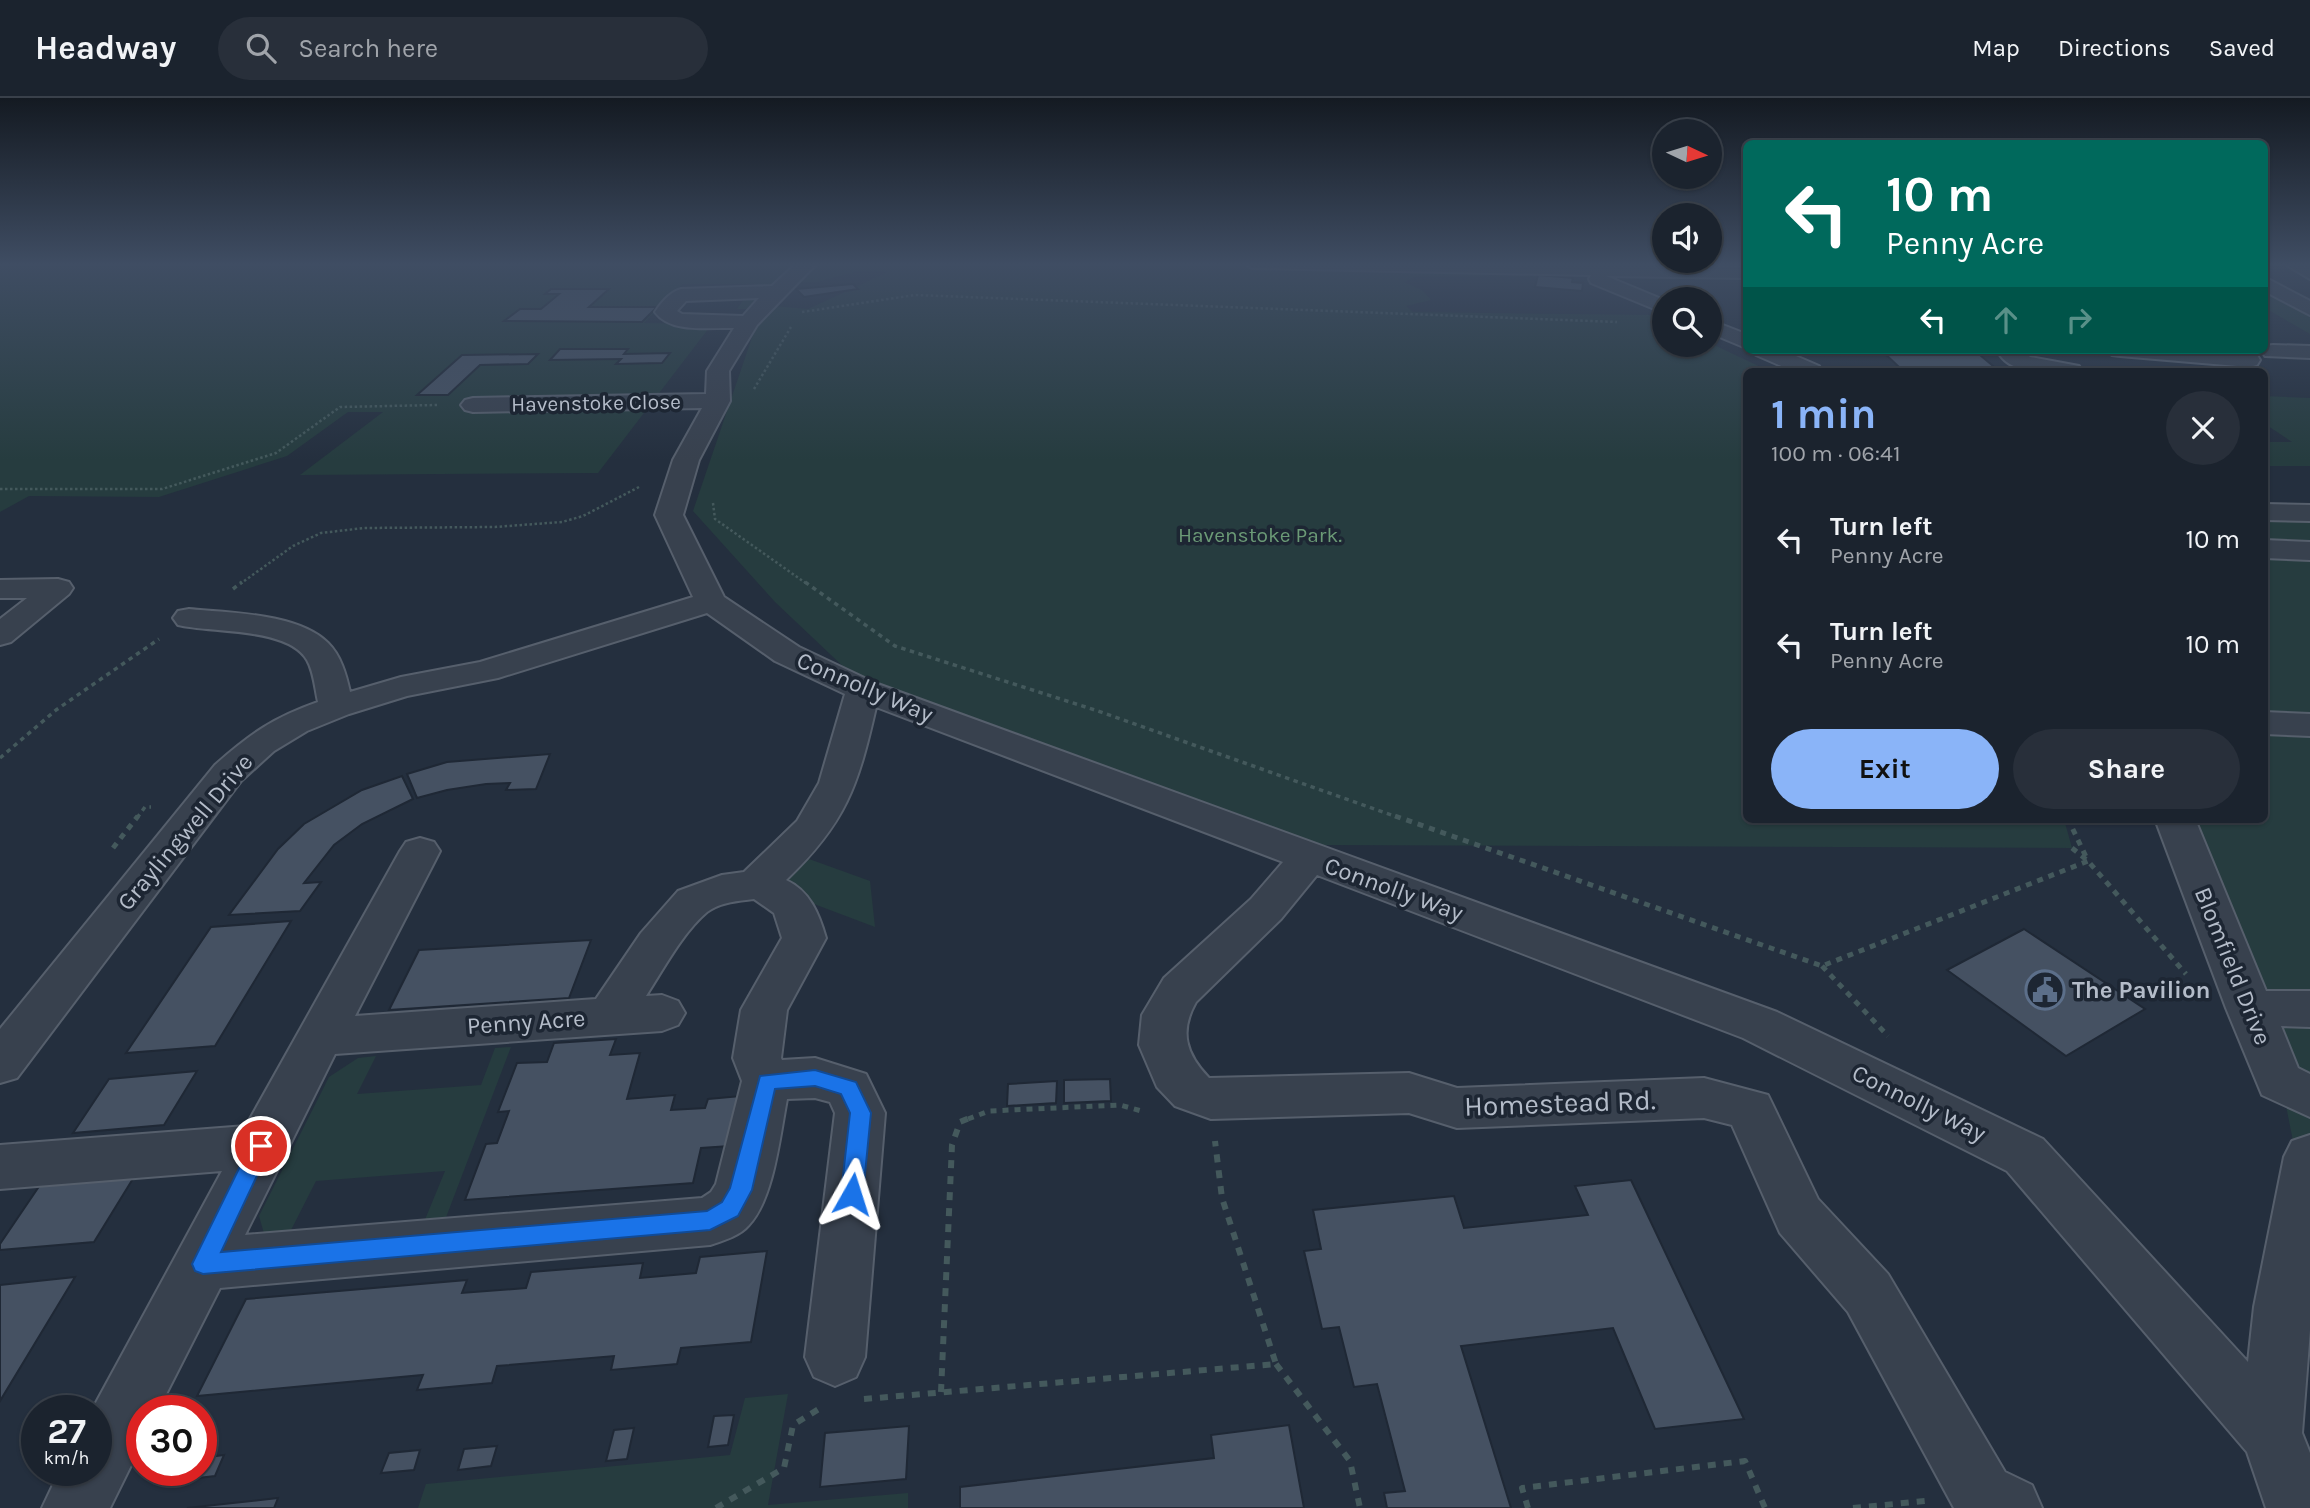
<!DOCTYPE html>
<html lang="en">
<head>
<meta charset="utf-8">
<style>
	:root { --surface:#1b232e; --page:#282f3a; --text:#f1f3f6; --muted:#a0a4aa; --line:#39404a; --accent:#8ab4f8 }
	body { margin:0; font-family:Karla,sans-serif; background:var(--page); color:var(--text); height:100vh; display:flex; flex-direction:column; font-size:26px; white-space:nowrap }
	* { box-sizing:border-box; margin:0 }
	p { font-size:23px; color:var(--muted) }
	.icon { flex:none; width:38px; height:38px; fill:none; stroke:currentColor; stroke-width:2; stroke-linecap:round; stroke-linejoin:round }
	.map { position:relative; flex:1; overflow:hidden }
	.details { position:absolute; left:1743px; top:270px; width:525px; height:455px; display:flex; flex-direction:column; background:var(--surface); border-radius:10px; box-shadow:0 2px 5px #0004,0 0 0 2px var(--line) }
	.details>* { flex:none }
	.banner { position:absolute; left:1743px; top:42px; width:525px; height:214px; border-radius:10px; box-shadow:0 2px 5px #0004,0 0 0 2px var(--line); background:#00695c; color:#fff; overflow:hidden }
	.needle { width:46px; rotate:94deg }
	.fabs { position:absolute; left:1652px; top:21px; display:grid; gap:14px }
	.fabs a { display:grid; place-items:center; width:70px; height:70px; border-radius:50%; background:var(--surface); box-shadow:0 2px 5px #0004,0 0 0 2px var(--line); font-size:35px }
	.speed { position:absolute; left:21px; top:1297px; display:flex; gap:14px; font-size:35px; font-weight:700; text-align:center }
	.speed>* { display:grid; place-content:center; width:91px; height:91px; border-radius:50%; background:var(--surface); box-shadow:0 2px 5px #0004,0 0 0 2px var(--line); line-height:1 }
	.speed small { font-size:18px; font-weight:400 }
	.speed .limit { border:10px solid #d22; background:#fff; color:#111 }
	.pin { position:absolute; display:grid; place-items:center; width:60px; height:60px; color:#fff; margin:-30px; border:4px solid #fff; border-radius:50%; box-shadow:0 2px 7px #0007 }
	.me { position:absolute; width:77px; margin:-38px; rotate:6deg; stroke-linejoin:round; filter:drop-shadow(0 0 5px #0008) }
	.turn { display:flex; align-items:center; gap:24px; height:147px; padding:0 28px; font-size:32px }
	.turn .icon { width:91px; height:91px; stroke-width:2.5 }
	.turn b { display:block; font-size:49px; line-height:60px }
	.lanes { display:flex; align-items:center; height:66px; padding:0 28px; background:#0003; justify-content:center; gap:35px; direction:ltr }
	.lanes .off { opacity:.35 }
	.round { display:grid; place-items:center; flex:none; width:74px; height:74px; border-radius:37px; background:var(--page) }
	.head { display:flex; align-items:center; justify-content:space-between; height:119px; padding:0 28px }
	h1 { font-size:42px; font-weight:700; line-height:52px; color:var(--accent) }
	.cta { display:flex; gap:14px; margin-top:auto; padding:14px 28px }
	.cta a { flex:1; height:80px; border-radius:42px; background:var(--accent); color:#111; font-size:28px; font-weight:700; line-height:80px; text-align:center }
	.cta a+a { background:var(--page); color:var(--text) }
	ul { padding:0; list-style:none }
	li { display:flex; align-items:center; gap:21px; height:105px; padding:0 28px }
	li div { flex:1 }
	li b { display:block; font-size:26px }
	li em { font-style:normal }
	header { display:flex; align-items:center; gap:42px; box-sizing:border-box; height:98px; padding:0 35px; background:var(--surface); border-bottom:2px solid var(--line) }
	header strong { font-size:33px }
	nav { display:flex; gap:38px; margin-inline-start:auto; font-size:24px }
	.search { width:490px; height:63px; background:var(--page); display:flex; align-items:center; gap:18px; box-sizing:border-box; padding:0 24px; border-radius:38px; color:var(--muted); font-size:26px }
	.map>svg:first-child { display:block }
	.green { fill:#263c3f }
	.building { fill:#455162; stroke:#1f2835; stroke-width:2 }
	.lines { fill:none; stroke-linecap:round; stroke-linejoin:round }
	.minor-casing { stroke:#565f6c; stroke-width:4 }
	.path-far3 { stroke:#44595c; stroke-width:2.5; stroke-dasharray:2.5 2.5; stroke-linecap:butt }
	.path-far2 { stroke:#44595c; stroke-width:3.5; stroke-dasharray:4.5 4.5; stroke-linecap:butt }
	.path-far1 { stroke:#44595c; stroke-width:5; stroke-dasharray:6 6; stroke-linecap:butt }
	.path { stroke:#44595c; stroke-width:6; stroke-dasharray:8 8; stroke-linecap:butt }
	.minor { fill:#38414e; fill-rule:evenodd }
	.route { fill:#1a73e8; stroke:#114b97; stroke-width:2 }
	.labels { text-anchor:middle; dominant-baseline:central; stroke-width:7; stroke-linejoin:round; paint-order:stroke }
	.far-street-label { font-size:21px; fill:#b4bcc9; stroke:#1d2633 }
	.far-park-label { font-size:21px; fill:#6b9a76; stroke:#1d2633 }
	.street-label { font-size:24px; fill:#b4bcc9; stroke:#1d2633 }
	.poi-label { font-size:24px; font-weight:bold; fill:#b4bcc9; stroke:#1d2633; text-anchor:start }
	.near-street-label { font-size:28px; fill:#b4bcc9; stroke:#1d2633 }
</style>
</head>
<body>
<header>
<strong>Headway</strong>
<div class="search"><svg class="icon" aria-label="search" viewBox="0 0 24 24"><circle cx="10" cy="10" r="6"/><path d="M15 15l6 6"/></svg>Search here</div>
<nav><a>Map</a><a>Directions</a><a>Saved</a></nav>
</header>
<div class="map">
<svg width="2310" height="1410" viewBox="0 0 2310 1410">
	<rect width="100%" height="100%" fill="#242f3e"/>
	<g class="green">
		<path d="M0 165H797L753 211H737L754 186H682L644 225 712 226 598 375 300 377 383 314H348L287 358 159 399 29 398 0 414Z"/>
		<path d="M806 165H1160L1494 173 1488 178 1414 179 1404 184 1422 192 1431 202 1406 208 1413 214 1652 217 1664 223V247H1710V245L1769 273H1746V721H2064L2072 750 1321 747 849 574 775 504 693 413 763 207 808 211 888 174 858 173 817 184H786Z"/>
		<path d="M2264 195 2279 199 2310 217V236L2265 210Z"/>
		<path d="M2265 298 2310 300V368H2265V344H2292L2265 326Z"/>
		<path d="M2264 422 2310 423V618L2265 616Z"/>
		<path d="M2265 635 2310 637V1129L2269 922 2167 721H2264Z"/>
		<path d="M798 757 870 783 875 829 806 803 778 775Z"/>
		<path d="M511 949 445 1122 424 1124 445 1073 316 1083 289 1136 265 1139 259 1118 329 979 358 960 376 958 357 996 481 987 495 950Z"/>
		<path d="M788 1296 768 1407 908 1395V1410H418L426 1386 730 1357 745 1300Z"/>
	</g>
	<g class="building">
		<path d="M1538 177 1573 180 1572 184 1583 185 1582 193 1535 189Z"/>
		<path d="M853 186 858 191 804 199 796 191Z"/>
		<path d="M551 191H609L589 209H657L642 224 504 223 520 211H541L559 196H545Z"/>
		<path d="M560 251H628L624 256 670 255 662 265 616 266 621 261 550 262Z"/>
		<path d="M1881 252H1974L1999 273H1855L1851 269 1901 271Z"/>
		<path d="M538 256 528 266 480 267 448 297H417L462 257Z"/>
		<path d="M550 656 536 691 506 692 510 685 486 686 447 692 417 700 407 676 447 664Z"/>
		<path d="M402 678 413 701 362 726 334 747 304 785 321 784 300 813 229 817 278 751 304 726 362 692Z"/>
		<path d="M291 823 215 948 126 955 211 829Z"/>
		<path d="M2024 831 2145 911 2066 958 1947 872Z"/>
		<path d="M591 842 569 900 389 912 419 852Z"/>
		<path d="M616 941 610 957 640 955 627 1001 675 997 671 1012 705 1010 708 1001 741 998 730 1048 701 1050 693 1085 465 1102 486 1046 497 1045 509 1013 498 1014 517 965 547 964 554 945Z"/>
		<path d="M197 973 164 1027 73 1035 109 981Z"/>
		<path d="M1110 981 1111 1003 1064 1005V982Z"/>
		<path d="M1057 983 1056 1005 1007 1008 1008 986Z"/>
		<path d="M134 1079 94 1144 0 1152V1146L40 1087Z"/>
		<path d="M1631 1082 1744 1321 1655 1331 1613 1230 1461 1248 1511 1410H1387L1384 1395 1405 1393 1377 1286 1354 1289 1339 1229 1322 1231 1304 1153 1321 1151 1313 1112 1454 1098 1464 1130 1588 1117 1575 1088Z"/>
		<path d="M767 1153 751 1244 681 1250 677 1266 611 1272 614 1258 497 1268 492 1285 417 1292 423 1277 197 1298 246 1201 467 1182 462 1195 526 1190 531 1174 643 1165 640 1180 696 1175 700 1159Z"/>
		<path d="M75 1179 0 1303V1187Z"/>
		<path d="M734 1317 728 1347 708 1349 714 1318Z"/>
		<path d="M1289 1327 1304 1410H960V1389L1214 1360 1211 1337Z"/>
		<path d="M909 1328 906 1381 820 1389 825 1335Z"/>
		<path d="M634 1330 627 1361 606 1363 614 1332Z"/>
		<path d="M497 1348 491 1368 458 1372 464 1351Z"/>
		<path d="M420 1352 414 1372 381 1375 389 1355Z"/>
		<path d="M224 1357 215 1378 181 1382 186 1372H201V1360Z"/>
		<path d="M278 1400 274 1410H187Z"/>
	</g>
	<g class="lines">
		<g class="minor-casing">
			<g id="minor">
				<path d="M797 165H817L757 227 729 273 730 303 699 362 683 417 724 499 799 549 875 585 1777 914 2043 1041 2248 1264 2254 1209 2284 1059 2292 1043 2310 1037V1232L2302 1335 2310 1355V1410H2266L2247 1354 2007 1073 1743 940 1317 777 1281 821 1196 904C1179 934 1186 956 1209 980L1409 975 1457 990 1704 980 1768 997 1818 1101 1888 1176 2005 1374 2032 1387 2042 1410H1954L1848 1214 1780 1135 1732 1027 1704 1020 1457 1030 1409 1015 1211 1021 1175 1008 1157 989 1139 947 1142 917 1164 880 1251 801 1283 764 876 609C858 688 846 725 786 782 810 793 819 816 826 840L787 912 781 960 782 962 815 960 866 976 885 1015 865 1259 856 1279 835 1288 814 1279 805 1259 835 1015 830 1004 815 1000 787 1001C780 1037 774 1100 749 1127 740 1138 722 1143 710 1147L220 1190 158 1312H142V1345L110 1410H42L60 1372H96V1312H92L222 1073 0 1091V1047L246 1028 400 753 406 744 420 740 434 744 440 753 355 918 596 901 641 835 678 793 722 777 744 774 797 723 819 685 845 596 775 563 707 515 498 580 407 598 349 616 307 633 274 653 241 683 17 980 0 985V931L215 667C251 635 273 620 318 604 315 591 314 574 307 562 288 529 211 535 178 527L173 520 178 513 189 511C229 515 298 515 328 545 341 558 346 576 350 594L401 579 480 564 693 499 655 417 673 362 702 310 473 314 465 312 461 307 465 302 473 300 706 296 707 273 734 230C710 229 671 236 655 214 661 205 670 194 681 191L772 188ZM759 200 743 218 682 216 677 213 686 203ZM754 801 774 815 782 840 741 912 733 960 742 983 716 1086 711 1094 702 1100 245 1137 335 956 662 933 678 927 685 915 678 903 662 897 646 898C663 872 683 834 707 814 720 804 739 803 754 801Z"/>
				<path d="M1243 165H1521L1746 169V180L1606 178 1664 202V215L1591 185 1589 181 1591 177 1252 170Z"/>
				<path d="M2283 165 2310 168V181Z"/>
				<path d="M2270 182 2310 203V217L2264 193V184Z"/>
				<path d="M1710 222 1746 236V250L1710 235Z"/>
				<path d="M2273 247 2310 248V260L2265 258 2262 253 2265 248Z"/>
				<path d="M1753 252H1782L1819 268 1822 273H1793L1756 257Z"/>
				<path d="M2001 252H2023L2030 259 2079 268 2082 273C2058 273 2016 280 2000 257Z"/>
				<path d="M2109 252C2157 252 2210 246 2257 257L2260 262 2257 267 2249 269 2120 258 2112 257Z"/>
				<path d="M2264 406 2310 407V423L2264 422Z"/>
				<path d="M2264 442 2310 444V462L2264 460Z"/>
				<path d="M58 481 69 484 73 490 69 496 11 544 0 547V521L27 500H0V482Z"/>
				<path d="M2264 614 2310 616V638L2264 636Z"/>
				<path d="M2155 721H2195L2266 893H2310V929L2281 928 2298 970 2310 976V1019L2262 997 2226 910Z"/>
			</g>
		</g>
		<g class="path-far3">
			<path d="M802 214 915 197 1617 224"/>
			<path d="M754 291 791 229"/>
			<path d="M0 391H162L276 355 340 309 437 307"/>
			<path d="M713 405 715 421 807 486"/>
			<path d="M240 486 293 448 321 435 364 430 495 429 562 424 583 418 639 389"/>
		</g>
		<g class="path-far2">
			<path d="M805 484 895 548 1095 612 1400 720"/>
			<path d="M233 491 242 484"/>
			<path d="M0 660 56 612 159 541"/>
			<path d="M137 720 145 709H151"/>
		</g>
		<g class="path-far1">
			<path d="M1395 718 1822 868 2088 763 2068 721"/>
			<path d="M113 750 138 718"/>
			<path d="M2072 750 2088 763 2186 876"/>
			<path d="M1822 868 1888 938"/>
			<path d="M968 1021 989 1013 1120 1007 1145 1014"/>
		</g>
		<g class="path">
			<path d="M1276 1266 1350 1363 1360 1410"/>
			<path d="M941 1294 952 1047 960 1024 972 1019"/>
			<path d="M864 1301 1276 1266 1222 1100 1215 1043"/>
			<path d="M716 1410 784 1370 793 1327 822 1309"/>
			<path d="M1528 1410 1522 1390 1745 1363 1765 1410"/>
			<path d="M1853 1410 1925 1403"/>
		</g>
		<use href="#minor" class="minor"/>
	</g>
	<linearGradient id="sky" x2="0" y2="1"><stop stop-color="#141a22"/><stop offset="0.46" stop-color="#3f4d63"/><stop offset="1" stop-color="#3f4d63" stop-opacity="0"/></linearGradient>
	<rect width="2310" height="362" fill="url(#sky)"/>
	<path class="route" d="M815 972 856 984 871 1015 863 1096 860 1103 852 1106 844 1103 841 1096 850 1015 841 996 815 988 775 991 752 1092 738 1118 710 1132 203 1176 195 1173 192 1166 253 1042 261 1039 268 1042 271 1048 221 1154 707 1113 722 1104 730 1090 760 978Z"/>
	<defs>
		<g id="civic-ring" transform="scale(2.0125)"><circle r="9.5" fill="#1d2633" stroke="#5c6f8a" stroke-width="1.5"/><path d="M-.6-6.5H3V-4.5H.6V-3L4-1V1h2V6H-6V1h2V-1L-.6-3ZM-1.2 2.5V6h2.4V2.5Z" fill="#5c6f8a"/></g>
	</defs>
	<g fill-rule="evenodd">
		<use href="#civic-ring" x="2045" y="892"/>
	</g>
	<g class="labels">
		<g class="far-street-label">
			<text transform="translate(596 305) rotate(-1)">Havenstoke Close</text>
		</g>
		<g class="far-park-label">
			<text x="1260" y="437">Havenstoke Park.</text>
		</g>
		<g class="street-label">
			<text transform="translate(865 589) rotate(23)">Connolly Way</text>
			<text transform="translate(185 734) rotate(-50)">Graylingwell Drive</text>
			<text transform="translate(1394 791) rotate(20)">Connolly Way</text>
			<text transform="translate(2233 868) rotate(68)">Blomfield Drive</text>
			<text transform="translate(526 924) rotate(-4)">Penny Acre</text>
			<text transform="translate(1919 1005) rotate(26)">Connolly Way</text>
		</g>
		<g class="poi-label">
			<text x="2072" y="892">The Pavilion</text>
		</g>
		<g class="near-street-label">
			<text transform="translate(1560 1005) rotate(-2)">Homestead Rd.</text>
		</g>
	</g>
</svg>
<div class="fabs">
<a><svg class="needle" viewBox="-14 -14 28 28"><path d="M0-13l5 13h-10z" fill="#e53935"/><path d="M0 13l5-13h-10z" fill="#a0a4aa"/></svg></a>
<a><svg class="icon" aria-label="sound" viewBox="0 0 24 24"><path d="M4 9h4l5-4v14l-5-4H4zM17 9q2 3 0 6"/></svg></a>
<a><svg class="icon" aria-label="search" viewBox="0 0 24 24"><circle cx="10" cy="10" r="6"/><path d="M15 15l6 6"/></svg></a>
</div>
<div class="speed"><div>27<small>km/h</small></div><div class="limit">30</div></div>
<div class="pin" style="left:261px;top:1048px;background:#d93025"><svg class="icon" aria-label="arrive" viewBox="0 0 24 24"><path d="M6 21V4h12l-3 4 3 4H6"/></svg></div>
<svg class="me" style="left:852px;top:1096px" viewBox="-20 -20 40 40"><path d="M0-17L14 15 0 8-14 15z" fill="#1a73e8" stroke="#fff" stroke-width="4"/></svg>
<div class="banner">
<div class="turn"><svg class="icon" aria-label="left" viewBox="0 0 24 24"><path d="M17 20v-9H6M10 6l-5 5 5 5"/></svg><div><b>10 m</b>Penny Acre</div></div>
<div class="lanes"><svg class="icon" aria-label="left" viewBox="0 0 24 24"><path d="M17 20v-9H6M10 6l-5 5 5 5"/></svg><svg class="icon off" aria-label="ahead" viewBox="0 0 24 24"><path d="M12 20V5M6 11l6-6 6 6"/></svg><svg class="icon off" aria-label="right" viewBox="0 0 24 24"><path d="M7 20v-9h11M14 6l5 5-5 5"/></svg></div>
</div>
<section class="details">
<div class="head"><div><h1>1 min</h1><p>100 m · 06:41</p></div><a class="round"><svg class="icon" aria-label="close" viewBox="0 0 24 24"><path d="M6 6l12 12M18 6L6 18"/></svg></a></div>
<ul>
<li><svg class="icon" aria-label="left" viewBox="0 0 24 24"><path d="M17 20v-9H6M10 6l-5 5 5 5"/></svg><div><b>Turn left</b><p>Penny Acre</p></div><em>10 m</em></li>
<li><svg class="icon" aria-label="left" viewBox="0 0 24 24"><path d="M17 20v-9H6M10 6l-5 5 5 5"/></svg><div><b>Turn left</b><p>Penny Acre</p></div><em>10 m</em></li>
</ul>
<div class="cta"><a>Exit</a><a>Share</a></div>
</section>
</div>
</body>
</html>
